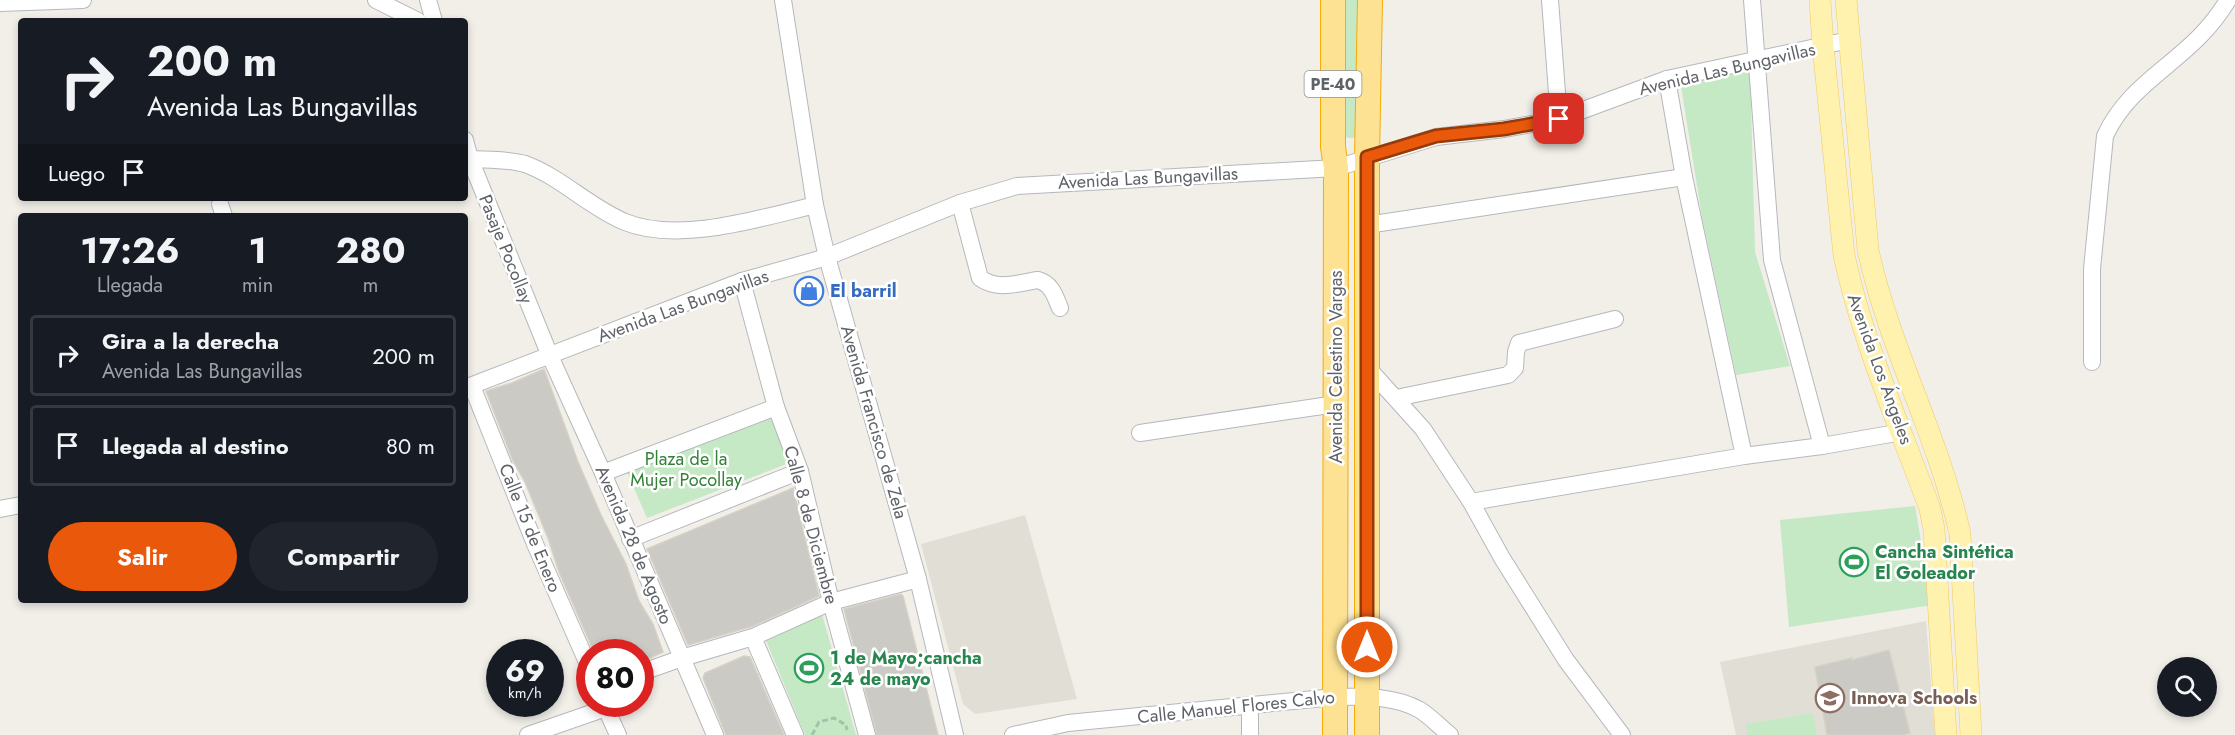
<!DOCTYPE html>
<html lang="es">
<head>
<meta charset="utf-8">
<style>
	:root { --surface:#171b24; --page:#20242c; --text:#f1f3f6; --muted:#9ea1a6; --line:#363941; --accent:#ea580c }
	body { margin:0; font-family:Jost,sans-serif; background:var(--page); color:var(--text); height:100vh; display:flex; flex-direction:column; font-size:22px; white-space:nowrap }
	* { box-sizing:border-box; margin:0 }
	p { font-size:20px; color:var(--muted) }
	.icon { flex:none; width:33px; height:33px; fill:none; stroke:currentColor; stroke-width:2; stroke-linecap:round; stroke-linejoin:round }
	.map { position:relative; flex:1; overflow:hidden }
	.sheet { position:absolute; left:18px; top:213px; width:450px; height:390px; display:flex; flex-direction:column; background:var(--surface); border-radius:6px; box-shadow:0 3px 9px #0003 }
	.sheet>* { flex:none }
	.hud { position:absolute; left:18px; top:18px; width:450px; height:183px; border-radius:6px; box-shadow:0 3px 9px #0003; background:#171b24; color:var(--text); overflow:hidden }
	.fabs { position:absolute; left:2157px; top:657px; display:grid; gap:12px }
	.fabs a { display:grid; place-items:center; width:60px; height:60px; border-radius:50%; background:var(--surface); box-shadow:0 3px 9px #0003; font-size:30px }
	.speed { position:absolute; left:486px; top:639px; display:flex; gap:12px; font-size:30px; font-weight:700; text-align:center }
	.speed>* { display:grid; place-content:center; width:78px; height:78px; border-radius:50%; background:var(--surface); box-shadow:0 3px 9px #0003; line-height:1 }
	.speed small { font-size:15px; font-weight:400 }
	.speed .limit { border:9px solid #d22; background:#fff; color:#111 }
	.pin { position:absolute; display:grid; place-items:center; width:51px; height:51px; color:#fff; margin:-26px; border-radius:12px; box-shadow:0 3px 9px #0006 }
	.me { position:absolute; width:66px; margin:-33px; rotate:0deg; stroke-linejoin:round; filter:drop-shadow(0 0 4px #0008) }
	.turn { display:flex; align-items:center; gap:21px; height:126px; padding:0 30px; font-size:27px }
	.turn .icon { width:78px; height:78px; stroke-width:2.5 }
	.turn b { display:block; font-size:42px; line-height:51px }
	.then { display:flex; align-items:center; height:57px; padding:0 30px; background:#0003; gap:12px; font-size:22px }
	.eta { display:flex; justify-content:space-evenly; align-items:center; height:102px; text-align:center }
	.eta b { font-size:36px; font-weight:700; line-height:42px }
	.primary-button { display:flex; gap:12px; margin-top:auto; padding:12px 30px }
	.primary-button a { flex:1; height:69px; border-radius:36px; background:var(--accent); color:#fff; font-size:24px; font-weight:700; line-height:69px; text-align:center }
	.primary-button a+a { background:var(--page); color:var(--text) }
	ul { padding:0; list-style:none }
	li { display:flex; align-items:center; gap:18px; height:81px; margin:0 12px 9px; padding:0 18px; border:3px solid var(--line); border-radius:6px }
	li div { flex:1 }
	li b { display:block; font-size:22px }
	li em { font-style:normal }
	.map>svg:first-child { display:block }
	.education { fill:#e1ded6 }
	.green { fill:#c5e8c5 }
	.building { fill:#cccac5; stroke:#d6d1c6; stroke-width:1.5 }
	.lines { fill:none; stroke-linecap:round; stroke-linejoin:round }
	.minor-casing { stroke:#b5b8bc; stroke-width:18 }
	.major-casing { stroke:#f2c960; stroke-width:22 }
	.highway-casing { stroke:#f9ab00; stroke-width:26 }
	.path { stroke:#9cc7a9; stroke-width:3; stroke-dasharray:6 3; stroke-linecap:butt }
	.minor { stroke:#fff; stroke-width:16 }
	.major { stroke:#fff2af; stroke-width:21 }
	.highway { stroke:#fde293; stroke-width:24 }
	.route-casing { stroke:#983908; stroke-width:15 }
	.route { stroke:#ea580c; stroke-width:10 }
	.labels { text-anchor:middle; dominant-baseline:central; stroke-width:5; stroke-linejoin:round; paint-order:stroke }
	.shield { fill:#fff; stroke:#8f9295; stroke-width:1.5 }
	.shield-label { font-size:16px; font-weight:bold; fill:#5f6368 }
	.street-label { font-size:18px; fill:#5f6368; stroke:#fff }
	.shop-label { font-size:18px; font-weight:bold; fill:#366cbe; stroke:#fff; text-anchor:start }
	.park-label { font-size:18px; fill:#348238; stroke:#fff }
	.leisure-label { font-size:18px; font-weight:bold; fill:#27864d; stroke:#fff; text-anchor:start }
	.education-label { font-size:18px; font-weight:bold; fill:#785e54; stroke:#fff; text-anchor:start }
</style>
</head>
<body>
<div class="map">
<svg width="2235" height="735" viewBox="0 0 2235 735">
	<rect width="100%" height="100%" fill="#f1efe8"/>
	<g class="education">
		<path d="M1025 515 1077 699 975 714 963 704 921 544Z"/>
		<path d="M1926 621 1935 735H1736L1720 662Z"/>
	</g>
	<g class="green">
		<path d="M1340 0H1361L1359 135C1352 140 1348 139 1341 133Z"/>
		<path d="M1750 69 1755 252 1790 366 1736 375 1702 217 1681 86Z"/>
		<path d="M771 403 789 463 647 518 622 461Z"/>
		<path d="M1915 506 1932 605 1789 627 1780 520Z"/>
		<path d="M822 614 856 735H805L765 638Z"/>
		<path d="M1813 713 1817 735H1748L1746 724Z"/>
	</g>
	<g class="building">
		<path d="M544 369 578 462 601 515 626 564 639 601 653 624 663 652 641 662 640 652H594L559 572 548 538 525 482 513 461 486 391 512 383Z"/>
		<path d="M793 488 819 596 753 626 688 645 647 549Z"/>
		<path d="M901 594 903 596 938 735H877L844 609Z"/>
		<path d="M1889 650 1910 733 1903 735H1827L1815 667 1852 658V660Z"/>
		<path d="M744 656 750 657 784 735H726L703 678 705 673Z"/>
	</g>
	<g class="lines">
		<g class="minor-casing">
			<g id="minor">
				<path d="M376 0 418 21"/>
				<path d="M428 0 434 21"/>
				<path d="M783 0 815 205 827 257 918 579 955 735"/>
				<path d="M1550 0 1559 119"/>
				<path d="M1752 0 1772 260 1822 446"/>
				<path d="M0 3 83 0"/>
				<path d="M1667 79 1684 177 1744 456"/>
				<path d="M465 140 470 159 550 356 603 473 715 735"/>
				<path d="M470 159C488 160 508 159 525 164 561 177 589 207 625 222 679 244 761 218 815 205"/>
				<path d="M960 203 980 278C998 291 1018 283 1038 280 1052 284 1055 296 1060 308"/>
				<path d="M220 204 224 216"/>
				<path d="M1367 225 1684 177"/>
				<path d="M742 281 776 407 800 471 831 602 867 735"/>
				<path d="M2092 362V269L2105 136C2126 90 2167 70 2200 36 2211 25 2220 13 2228 0"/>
				<path d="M1367 367 1423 429 1471 502 1502 558 1566 660 1622 735"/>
				<path d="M472 386 535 544 590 669"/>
				<path d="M465 388 742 281 827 257 960 203 1017 186 1336 168 1436 137 1504 129 1559 119 1667 79 1849 40"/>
				<path d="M1396 398 1508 375 1515 368 1516 352 1519 343 1615 319"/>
				<path d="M1140 433 1336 404"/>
				<path d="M603 473 776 407"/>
				<path d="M1471 502 1744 456 1822 446 1902 432"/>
				<path d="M0 509 21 505"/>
				<path d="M630 539 800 471"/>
				<path d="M753 637 795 735"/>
				<path d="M640 673 682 658 753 637 831 602 918 579"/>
				<path d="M604 704 618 735"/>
				<path d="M1250 706V735"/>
				<path d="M528 735 606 708"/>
				<path d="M1013 735 1068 723 1335 697C1363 696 1395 696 1420 710 1431 717 1440 727 1450 735"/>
			</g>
		</g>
		<g class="major-casing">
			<g id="major">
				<path d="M1820 0 1823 46 1844 255C1862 340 1900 427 1930 509L1934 529 1946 735"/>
				<path d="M1846 0 1868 250C1889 348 1939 437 1960 534L1971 735"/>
			</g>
		</g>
		<g class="highway-casing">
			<g id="highway">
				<path d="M1333 0V147L1336 168 1335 735"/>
				<path d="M1367 735V157L1370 0"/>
			</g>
		</g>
		<path class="path" d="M812 735 819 722 834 718 846 725 847 730"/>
		<use href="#minor" class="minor"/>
		<use href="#major" class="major"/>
		<use href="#highway" class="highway"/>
	</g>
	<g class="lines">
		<g class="route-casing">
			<path id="route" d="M1367 647V157L1436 136 1504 129 1559 119"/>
		</g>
		<use href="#route" class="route"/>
	</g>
	<defs>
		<g id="shop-ring" transform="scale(1.5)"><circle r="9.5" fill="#fff" stroke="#3f7fe0" stroke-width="1.5"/><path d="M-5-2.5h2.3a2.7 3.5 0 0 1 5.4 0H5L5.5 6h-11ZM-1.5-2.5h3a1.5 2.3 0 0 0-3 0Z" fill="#3f7fe0"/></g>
		<g id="stadium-ring" transform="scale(1.5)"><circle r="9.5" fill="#fff" stroke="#2e9e5b" stroke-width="1.5"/><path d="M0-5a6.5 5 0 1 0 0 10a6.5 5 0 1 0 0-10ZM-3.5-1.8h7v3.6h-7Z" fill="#2e9e5b"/></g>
		<g id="school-ring" transform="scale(1.5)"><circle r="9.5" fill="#fff" stroke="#8d6e63" stroke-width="1.5"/><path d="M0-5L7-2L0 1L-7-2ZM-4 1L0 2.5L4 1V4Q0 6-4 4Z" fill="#8d6e63"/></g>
	</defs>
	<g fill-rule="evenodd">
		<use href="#shop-ring" x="809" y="291"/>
		<use href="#stadium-ring" x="1854" y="562"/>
		<use href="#stadium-ring" x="809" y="668"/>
		<use href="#school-ring" x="1830" y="698"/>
	</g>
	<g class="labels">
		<rect class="shield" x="1304.5" y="71" width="57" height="26" rx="4.5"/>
		<g class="shield-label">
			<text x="1333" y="84">PE-40</text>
		</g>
		<g class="street-label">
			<text transform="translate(1727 69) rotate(-13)">Avenida Las Bungavillas</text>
			<text transform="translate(1148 178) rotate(-3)">Avenida Las Bungavillas</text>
			<text transform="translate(506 249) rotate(68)">Pasaje Pocollay</text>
			<text transform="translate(683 306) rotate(-20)">Avenida Las Bungavillas</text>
			<text transform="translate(1336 367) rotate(-90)">Avenida Celestino Vargas</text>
			<text transform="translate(1880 369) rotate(70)">Avenida Los Ángeles</text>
			<text transform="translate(874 422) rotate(74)">Avenida Francisco de Zela</text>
			<text transform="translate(811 525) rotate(75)">Calle 8 de Diciembre</text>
			<text transform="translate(530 528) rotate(68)">Calle 15 de Enero</text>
			<text transform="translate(634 545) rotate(67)">Avenida 28 de Agosto</text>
			<text transform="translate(1236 707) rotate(-6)">Calle Manuel Flores Calvo</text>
		</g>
		<g class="shop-label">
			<text x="830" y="291">El barril</text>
		</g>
		<g class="park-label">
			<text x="686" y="459">Plaza de la<tspan x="686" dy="21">Mujer Pocollay</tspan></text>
		</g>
		<g class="leisure-label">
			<text x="1875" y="552">Cancha Sintética<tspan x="1875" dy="21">El Goleador</tspan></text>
			<text x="830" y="658">1 de Mayo;cancha<tspan x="830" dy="21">24 de mayo</tspan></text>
		</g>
		<g class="education-label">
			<text x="1851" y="698">Innova Schools</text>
		</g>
	</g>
</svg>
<div class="fabs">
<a><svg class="icon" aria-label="search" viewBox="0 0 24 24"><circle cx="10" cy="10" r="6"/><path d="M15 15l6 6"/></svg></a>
</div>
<div class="speed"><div>69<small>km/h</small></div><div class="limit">80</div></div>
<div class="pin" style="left:1559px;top:119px;background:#d93025"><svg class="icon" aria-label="arrive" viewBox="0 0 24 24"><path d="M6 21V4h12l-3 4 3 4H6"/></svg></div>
<svg class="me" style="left:1367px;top:647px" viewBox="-20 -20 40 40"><circle r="17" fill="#ea580c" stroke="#fff" stroke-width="3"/><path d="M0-11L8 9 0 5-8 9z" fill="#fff"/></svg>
<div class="hud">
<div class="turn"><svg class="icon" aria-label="right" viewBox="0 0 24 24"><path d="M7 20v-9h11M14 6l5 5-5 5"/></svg><div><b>200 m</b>Avenida Las Bungavillas</div></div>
<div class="then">Luego<svg class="icon" aria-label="arrive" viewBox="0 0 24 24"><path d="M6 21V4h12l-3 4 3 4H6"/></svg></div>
</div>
<section class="sheet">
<div class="eta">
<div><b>17:26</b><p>Llegada</p></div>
<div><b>1</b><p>min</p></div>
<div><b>280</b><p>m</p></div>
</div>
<ul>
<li><svg class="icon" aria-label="right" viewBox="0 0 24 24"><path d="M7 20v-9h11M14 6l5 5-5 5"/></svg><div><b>Gira a la derecha</b><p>Avenida Las Bungavillas</p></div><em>200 m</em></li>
<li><svg class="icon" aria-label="arrive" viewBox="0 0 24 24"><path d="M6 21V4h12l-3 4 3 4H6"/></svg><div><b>Llegada al destino</b></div><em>80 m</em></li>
</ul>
<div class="primary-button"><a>Salir</a><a>Compartir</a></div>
</section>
</div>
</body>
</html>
